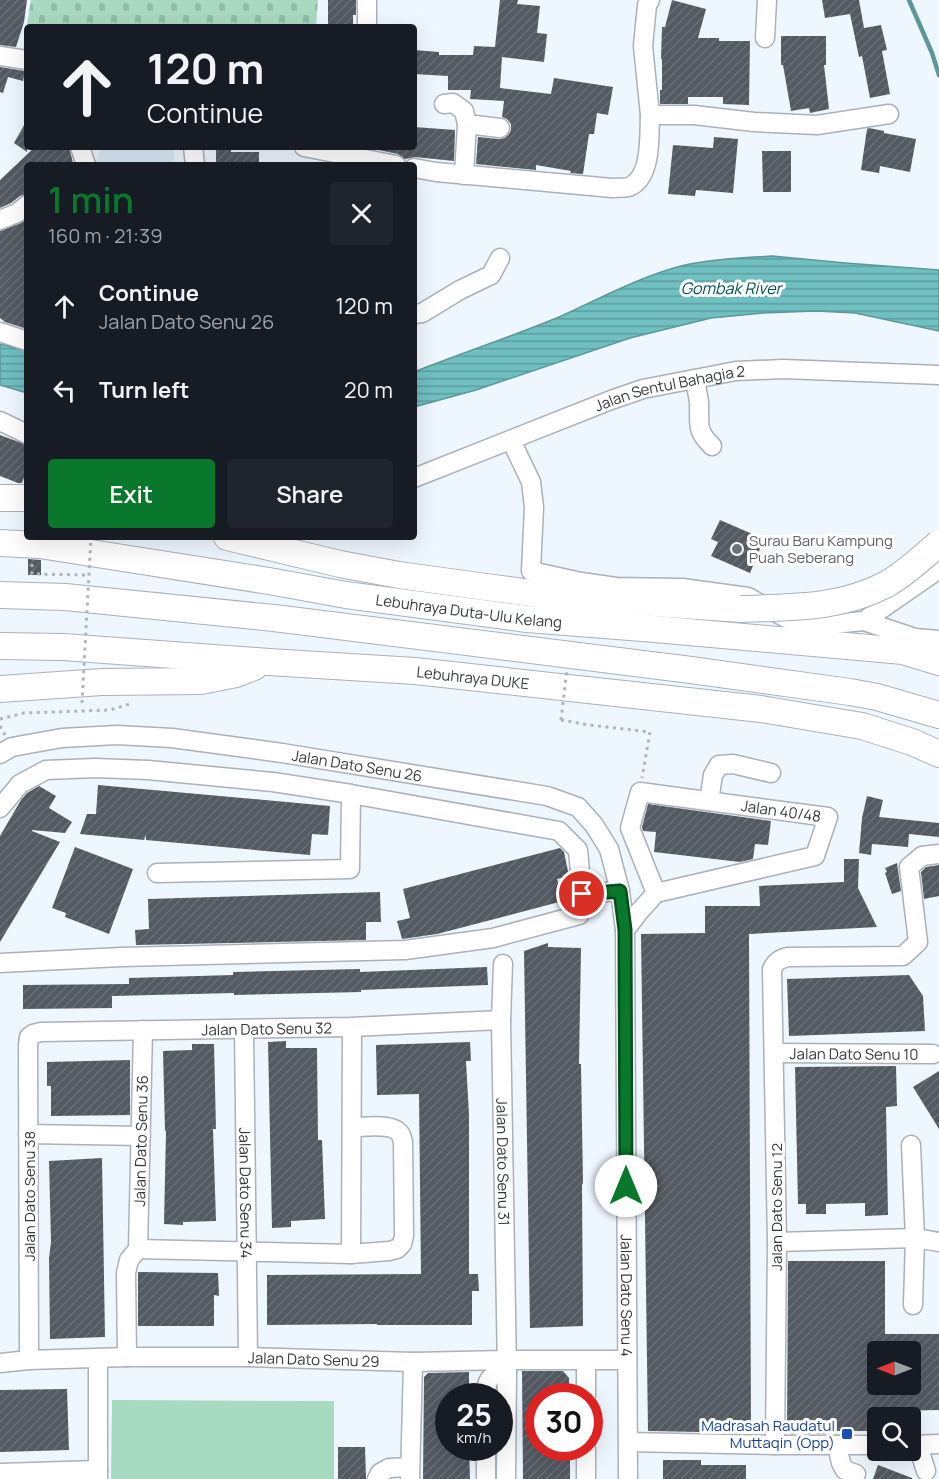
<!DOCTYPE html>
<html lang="en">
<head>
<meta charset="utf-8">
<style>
	:root { --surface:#171b24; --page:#20242c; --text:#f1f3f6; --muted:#9ea1a6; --accent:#09782c }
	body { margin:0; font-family:Manrope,sans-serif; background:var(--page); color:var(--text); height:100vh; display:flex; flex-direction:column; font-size:22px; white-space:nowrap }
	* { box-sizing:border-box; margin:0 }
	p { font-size:20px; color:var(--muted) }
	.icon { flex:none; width:33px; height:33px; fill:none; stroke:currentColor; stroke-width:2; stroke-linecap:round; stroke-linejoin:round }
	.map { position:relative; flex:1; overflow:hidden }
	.panel { position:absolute; left:24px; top:162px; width:393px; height:378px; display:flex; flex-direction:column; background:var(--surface); border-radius:6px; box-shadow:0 6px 24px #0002 }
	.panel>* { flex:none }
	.banner { position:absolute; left:24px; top:24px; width:393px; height:126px; border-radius:6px; box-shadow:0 6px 24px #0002; background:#171b24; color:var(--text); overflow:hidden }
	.needle { width:39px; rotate:270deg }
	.controls { position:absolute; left:867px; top:1341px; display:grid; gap:12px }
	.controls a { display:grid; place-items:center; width:54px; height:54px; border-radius:6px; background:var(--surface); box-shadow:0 6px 24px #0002; font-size:30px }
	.speed { position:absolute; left:435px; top:1383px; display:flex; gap:12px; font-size:30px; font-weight:700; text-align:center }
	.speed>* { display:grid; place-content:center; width:78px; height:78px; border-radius:50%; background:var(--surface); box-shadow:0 6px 24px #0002; line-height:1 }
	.speed small { font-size:15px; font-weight:400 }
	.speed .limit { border:9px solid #d22; background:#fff; color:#111 }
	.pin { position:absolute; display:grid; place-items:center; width:51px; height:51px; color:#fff; margin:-26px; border:3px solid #fff; border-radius:50%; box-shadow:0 2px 6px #0007 }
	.me { position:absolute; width:66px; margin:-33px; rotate:0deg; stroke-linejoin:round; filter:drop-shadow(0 0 4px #0008) }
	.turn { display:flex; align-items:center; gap:21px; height:126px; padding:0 24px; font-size:27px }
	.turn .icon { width:78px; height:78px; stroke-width:2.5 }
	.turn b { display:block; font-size:42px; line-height:51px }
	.round { display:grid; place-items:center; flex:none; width:63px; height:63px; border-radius:6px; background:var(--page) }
	.head { display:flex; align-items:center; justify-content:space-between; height:102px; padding:0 24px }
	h1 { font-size:36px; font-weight:600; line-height:45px; color:var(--accent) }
	.cta { display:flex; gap:12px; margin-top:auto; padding:12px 24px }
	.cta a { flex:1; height:69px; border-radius:6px; background:var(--accent); color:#fff; font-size:24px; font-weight:600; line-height:69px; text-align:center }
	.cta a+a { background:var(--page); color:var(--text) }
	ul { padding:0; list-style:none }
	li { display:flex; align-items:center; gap:18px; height:84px; padding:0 24px }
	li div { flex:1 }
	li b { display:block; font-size:22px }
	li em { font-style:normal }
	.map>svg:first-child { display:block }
	.built { fill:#dce9f8 }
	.green { fill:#a8dac1 }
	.cemetery { fill:url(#cemetery-stones) }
	.water { fill:url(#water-rules); stroke:#5e979a; stroke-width:1.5 }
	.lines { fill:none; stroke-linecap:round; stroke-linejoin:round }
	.stream { stroke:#5e979a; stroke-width:4.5 }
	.building { fill:url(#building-hatch); fill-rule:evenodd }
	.minor-casing { stroke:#aab1b9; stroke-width:21 }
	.highway-casing { stroke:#aab1b9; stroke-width:28 }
	.path { stroke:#afb5bb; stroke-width:3; stroke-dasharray:3 4.5; stroke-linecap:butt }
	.minor { stroke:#fff; stroke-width:18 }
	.highway { stroke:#fff; stroke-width:26 }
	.highway-bridge-casing { stroke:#aab1b9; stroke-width:28; stroke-linecap:butt }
	.path-bridge { stroke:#afb5bb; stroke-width:3; stroke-dasharray:3 4.5; stroke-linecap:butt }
	.highway-bridge { stroke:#fff; stroke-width:26 }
	.route-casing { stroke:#064e1d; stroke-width:15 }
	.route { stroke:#09782c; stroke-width:10 }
	.worship-dot { fill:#6b7280; stroke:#fff; stroke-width:2 }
	.transit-dot { fill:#1a4fb4; stroke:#fff; stroke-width:2 }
	.labels { text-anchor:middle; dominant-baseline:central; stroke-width:6; stroke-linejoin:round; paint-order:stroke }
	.street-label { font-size:15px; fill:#35383b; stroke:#fff }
	.worship-label { font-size:15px; fill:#5b616d; stroke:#fff; text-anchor:start }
	.transit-label { font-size:15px; fill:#164399; stroke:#fff; text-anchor:end }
	.water-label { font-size:16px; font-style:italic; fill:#045052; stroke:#fff }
</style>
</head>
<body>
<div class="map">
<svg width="939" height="1479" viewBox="0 0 939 1479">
	<defs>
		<pattern id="cemetery-stones" width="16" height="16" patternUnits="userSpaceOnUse" patternTransform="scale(1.5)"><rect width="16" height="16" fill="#a8dac1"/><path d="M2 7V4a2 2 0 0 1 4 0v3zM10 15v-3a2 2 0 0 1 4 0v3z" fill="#91bca7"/></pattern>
		<pattern id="water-rules" width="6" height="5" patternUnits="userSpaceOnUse" patternTransform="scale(1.5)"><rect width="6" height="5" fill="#70c0c2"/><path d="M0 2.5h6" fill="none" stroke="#5d9d9f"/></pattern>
		<pattern id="building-hatch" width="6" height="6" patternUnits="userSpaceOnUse" patternTransform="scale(1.5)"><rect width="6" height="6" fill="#535a61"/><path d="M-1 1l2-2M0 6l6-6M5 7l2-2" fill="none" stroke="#696f75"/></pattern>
	</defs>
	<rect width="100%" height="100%" fill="#eef6fe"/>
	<path class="built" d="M102 147H174V165H98L96 161Z"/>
	<path class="green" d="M112 1400 334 1401V1479H111Z"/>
	<path class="cemetery" d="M31 0H318L316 27H27V38L25 37Z"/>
	<g class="water">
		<path d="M772 256 845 263 939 270V331L855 313 816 311 763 313 711 318 630 338 476 390 414 407V372C462 353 511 337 559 317 599 299 639 277 681 266 711 259 742 258 772 256Z"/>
		<path d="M0 344 27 351V393L0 385Z"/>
	</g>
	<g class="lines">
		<path class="stream" d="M909 0 932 53 939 75"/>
	</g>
	<g class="building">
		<path d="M0 0H27L24 22 16 47 0 45Z"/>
		<path d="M328 0H356V15H353V27H328Z"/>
		<path d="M500 0H518L517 4 540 6 537 33 547 34 544 62 502 57 500 88 551 94 554 78 613 87 608 115 597 113 594 134H589L583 174 570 173 571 171 536 165V170L476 164 478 137 499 139 505 138 509 134 511 130V124L507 119 502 117 504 101 470 99 471 90H448V76L414 74V50L439 52V55H473L474 46 495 47Z"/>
		<path d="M672 0 706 9 698 38H719V41H750L749 105 723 104V97H688V104H660V90H662V59H661L662 27H665Z"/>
		<path d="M822 0H859L864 28 881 25 887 50 882 51 890 94 870 98 862 56 859 57 850 14 825 18Z"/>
		<path d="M781 36H826V65H824L829 109 810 113 809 108 791 111 783 65H781Z"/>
		<path d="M0 67 25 71 23 81 8 77 3 93 0 92Z"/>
		<path d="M27 120V152L14 143Z"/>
		<path d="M414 127 455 130 454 161 415 157 405 159 398 154 364 147H414Z"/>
		<path d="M869 128 884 131V133L916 139 910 172 880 166 879 173 861 170 867 129Z"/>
		<path d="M714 137 738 139 733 193 696 190 695 196 668 194 673 145 713 148Z"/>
		<path d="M35 147H69L73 163 70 165H27V194L20 196 11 203 0 208V180Z"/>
		<path d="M231 147V152H259V165H216V148Z"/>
		<path d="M762 151H791V192H763Z"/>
		<path d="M27 219V329L5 322 0 318V231L21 223Z"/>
		<path d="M0 435 27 445V469L22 483H18L0 476Z"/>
		<path d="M720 520 764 539 750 573 711 556 718 542 711 539Z"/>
		<path d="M28 559 41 560V575H28Z"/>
		<path d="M98 785 330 806 328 835 312 834 310 855 146 840V835L144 840 80 834 87 814H96Z"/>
		<path d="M39 786 56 796 49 808 72 822 65 833 32 830V831L60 842 0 942V836L21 800 27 793Z"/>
		<path d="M867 796 883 800 879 817 939 823V837L909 834 908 847 872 844 871 855 859 853 862 818Z"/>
		<path d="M648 804 771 821 768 845 755 844 753 859 740 862 654 852 656 832 643 831 642 827Z"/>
		<path d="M75 847 133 869 109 934 65 917 66 913 52 908Z"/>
		<path d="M560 848 564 852 569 876 557 879 563 901 437 934 402 939 397 921 410 918 403 889Z"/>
		<path d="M844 859H859L858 888 877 927 749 934 751 1433 648 1431 641 934 705 933V906H760L759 886 844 882Z"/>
		<path d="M897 863 901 891 892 894 885 873 887 872 885 868Z"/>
		<path d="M939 865V896L924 899 921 872 926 867Z"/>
		<path d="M380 892 381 922H366V940L136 945 135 930 149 929 148 899Z"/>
		<path d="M548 943V947L581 948 579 1064H581L583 1184H582L583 1326 530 1328 524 951Z"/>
		<path d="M487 967 488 985 361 990V992L234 995V993L112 996V1008L23 1009V985L129 984V978L233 975V972L360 969V972Z"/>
		<path d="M909 975 923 996 925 1031 789 1036 787 979Z"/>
		<path d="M286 1041V1048H317L318 1140H322L325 1219 291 1221V1227L272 1228 268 1042Z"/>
		<path d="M470 1042 471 1061H466L469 1115V1274H478L479 1291H472V1325H377V1324L267 1325V1275L421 1274 419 1094 377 1095 376 1045Z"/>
		<path d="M192 1044H214L216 1129H213L216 1221 183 1222V1225L164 1224 166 1131H165L163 1051 192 1050Z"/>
		<path d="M130 1060V1115L51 1116V1086H47V1062Z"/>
		<path d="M896 1066 897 1106 886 1107 888 1215 865 1216V1203L826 1204V1214H806V1204H798L795 1067Z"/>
		<path d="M939 1071V1129L913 1087Z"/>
		<path d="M102 1158 105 1337 50 1339 49 1258 51 1242 49 1161Z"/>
		<path d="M788 1261H885V1334H939V1410L884 1411V1418H878V1431H836V1434H787ZM878 1352H910V1384H878Z"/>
		<path d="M138 1272 218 1273 219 1296 214 1295V1326H138Z"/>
		<path d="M522 1371H563L569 1378V1396H538V1448H570V1479H523Z"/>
		<path d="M469 1372V1396H448V1448H469L470 1479H423L424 1377 428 1373Z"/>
		<path d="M67 1389 69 1450 0 1452V1390Z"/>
		<path d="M338 1447H365L366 1479H338Z"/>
		<path d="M663 1460H701V1465H746V1479H663Z"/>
		<path d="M878 1465 912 1478V1479H873Z"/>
	</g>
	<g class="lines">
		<g class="minor-casing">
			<g id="minor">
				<path d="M367 0V27"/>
				<path d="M650 0 647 5 643 46 650 115H694L754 122 817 125 889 114"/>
				<path d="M765 38 767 0"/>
				<path d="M0 56 27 60"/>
				<path d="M444 104 453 103 464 111 467 124 464 175"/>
				<path d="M467 124 500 128"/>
				<path d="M80 147 86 165"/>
				<path d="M193 147 195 165"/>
				<path d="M304 147 396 165"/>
				<path d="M414 168 436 172 612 188C618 187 626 189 631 186 652 175 649 136 650 115"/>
				<path d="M0 220 17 213 27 205"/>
				<path d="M414 314 422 313 460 290 491 275 500 258"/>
				<path d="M0 332 27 341"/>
				<path d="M695 379C696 386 698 395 699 402 700 423 695 430 712 446"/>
				<path d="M0 421 27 434"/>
				<path d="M511 440 531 482 534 507 531 571 581 582 616 587 682 588 748 597 802 627 864 621 939 569"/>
				<path id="s1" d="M414 478 611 400 643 389 736 371 783 369 939 375"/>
				<path d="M864 621 915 638 939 640"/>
				<path id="s2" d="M0 754 12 747 62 738 117 735 172 738 282 753 547 796 578 807 594 825 609 849 620 891 625 930 628 1479"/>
				<path d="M709 801 713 775 719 765 733 764 771 773"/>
				<path d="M0 808 20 784 46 770 95 768 148 770 273 782 351 794 559 831 578 850 582 894"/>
				<path d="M157 873 350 869 351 794"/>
				<path d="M625 930 638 913 656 893 815 856 828 817 640 792 630 828 656 893"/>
				<path d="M0 963 121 957 405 950 493 938 579 915 582 894 620 891"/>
				<path id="s3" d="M503 964 501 1020 507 1372 506 1479"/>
				<path id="s4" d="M244 1029 248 1357"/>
				<path id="s5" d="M774 1053 933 1054"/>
				<path d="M28 1134 141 1136"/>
				<path d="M911 1145 915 1238 913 1305"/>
				<path d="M777 1242 915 1238 939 1242"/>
				<path d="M138 1249 351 1254 389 1251 397 1249 402 1244 404 1236 403 1142C402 1137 401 1133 396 1130 387 1124 364 1127 353 1127"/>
				<path d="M351 1254 352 1027"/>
				<path id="s6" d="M127 1357 126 1273 129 1260 138 1249 143 1030"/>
				<path id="s7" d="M29 1360 28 1045 29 1037 33 1034 41 1032 352 1027 501 1020"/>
				<path id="s8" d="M0 1363 29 1360 127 1357H248L413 1362 506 1360H627"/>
				<path d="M486 1396C486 1380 489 1374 507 1372"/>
				<path d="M586 1396V1361"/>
				<path d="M628 1442 775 1445H878"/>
				<path d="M775 1445 777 1242 772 969C776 961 780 959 788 957L903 956 918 942 909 867 922 856 939 854"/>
				<path d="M837 1445 841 1463 845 1470 856 1474"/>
				<path d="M910 1445 939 1444"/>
				<path d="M921 1445 920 1452 926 1471"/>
				<path d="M0 1473 98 1470"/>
				<path d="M98 1479V1359"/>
				<path d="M377 1479 380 1473 389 1468 410 1467"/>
				<path d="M410 1479 413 1362"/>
				<path d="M486 1479V1448"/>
				<path d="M586 1479V1448"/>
			</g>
		</g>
		<g class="highway-casing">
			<g id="highway">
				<path d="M0 498H27"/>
				<path d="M227 537 340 564 399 575 486 587 553 596 741 609"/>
				<path id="s9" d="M0 543 40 545 269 581 346 595 527 619 643 628 903 651 939 662"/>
				<path d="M0 595 65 597 274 618 691 670 850 692 877 697 939 715"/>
				<path id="s10" d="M0 646 63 647 269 662 415 671 761 709 862 726 912 742 939 754"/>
				<path d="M0 689 102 682 201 681 236 674 254 667"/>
			</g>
		</g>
		<g class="path">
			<path d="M32 564V574L89 575"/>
			<path d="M0 719 24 713 110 710 133 703"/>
			<path d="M561 720 589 725 650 732 642 778"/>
			<path d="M0 726 5 735"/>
		</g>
		<use href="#minor" class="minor"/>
		<use href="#highway" class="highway"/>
		<g class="highway-bridge-casing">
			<path id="highway-bridge" d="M741 609C793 607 839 609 887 584 906 573 923 557 939 543"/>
		</g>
		<g class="path-bridge">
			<path d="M82 703 91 537"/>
			<path d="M561 720 567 669"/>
		</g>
		<use href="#highway-bridge" class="highway-bridge"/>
	</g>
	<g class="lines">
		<g class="route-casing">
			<path id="route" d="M582 894 620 891 625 930 626 1186"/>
		</g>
		<use href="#route" class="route"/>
	</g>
	<circle class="worship-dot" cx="737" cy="549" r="6"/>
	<rect class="transit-dot" x="841" y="1428" width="12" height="12" rx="3"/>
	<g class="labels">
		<g class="street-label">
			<text stroke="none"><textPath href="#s1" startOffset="272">Jalan Sentul Bahagia 2</textPath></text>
			<text stroke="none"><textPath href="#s9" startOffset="474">Lebuhraya Duta-Ulu Kelang</textPath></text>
			<text stroke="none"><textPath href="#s10" startOffset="474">Lebuhraya DUKE</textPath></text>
			<text stroke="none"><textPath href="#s2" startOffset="362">Jalan Dato Senu 26</textPath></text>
			<text transform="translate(781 811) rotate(8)">Jalan 40/48</text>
			<text stroke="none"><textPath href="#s7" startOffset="562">Jalan Dato Senu 32</textPath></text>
			<text stroke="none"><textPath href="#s5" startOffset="80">Jalan Dato Senu 10</textPath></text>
			<text stroke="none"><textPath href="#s6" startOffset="220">Jalan Dato Senu 36</textPath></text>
			<text stroke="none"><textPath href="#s3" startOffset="198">Jalan Dato Senu 31</textPath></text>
			<text stroke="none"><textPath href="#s4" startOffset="164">Jalan Dato Senu 34</textPath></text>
			<text transform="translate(29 1196) rotate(-90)">Jalan Dato Senu 38</text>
			<text transform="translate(776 1207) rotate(-90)">Jalan Dato Senu 12</text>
			<text stroke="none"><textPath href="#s2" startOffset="1088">Jalan Dato Senu 4</textPath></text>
			<text stroke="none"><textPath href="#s8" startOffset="314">Jalan Dato Senu 29</textPath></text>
		</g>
		<g class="worship-label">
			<text x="749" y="540">Surau Baru Kampung<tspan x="749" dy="17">Puah Seberang</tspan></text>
		</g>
		<g class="transit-label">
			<text x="835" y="1425">Madrasah Raudatul<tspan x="835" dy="17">Muttaqin (Opp)</tspan></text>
		</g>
		<g class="water-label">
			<text x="731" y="288">Gombak River</text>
		</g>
	</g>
</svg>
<div class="controls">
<a><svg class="needle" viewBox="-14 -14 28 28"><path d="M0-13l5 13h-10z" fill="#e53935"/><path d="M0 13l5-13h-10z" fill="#9ea1a6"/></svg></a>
<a><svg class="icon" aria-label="search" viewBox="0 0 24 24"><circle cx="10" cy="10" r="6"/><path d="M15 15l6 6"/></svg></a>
</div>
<div class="speed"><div>25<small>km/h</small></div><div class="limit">30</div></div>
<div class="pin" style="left:582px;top:894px;background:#d93025"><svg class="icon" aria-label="arrive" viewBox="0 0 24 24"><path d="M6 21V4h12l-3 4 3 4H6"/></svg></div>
<svg class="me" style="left:626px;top:1186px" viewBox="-20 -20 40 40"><circle r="19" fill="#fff"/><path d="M0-13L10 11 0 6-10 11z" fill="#09782c"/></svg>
<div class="banner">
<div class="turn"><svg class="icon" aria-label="ahead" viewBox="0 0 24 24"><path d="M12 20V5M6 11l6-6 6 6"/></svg><div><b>120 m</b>Continue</div></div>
</div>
<section class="panel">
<div class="head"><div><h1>1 min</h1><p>160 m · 21:39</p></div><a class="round"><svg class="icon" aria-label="close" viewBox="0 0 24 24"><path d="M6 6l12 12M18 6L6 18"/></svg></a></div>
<ul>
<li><svg class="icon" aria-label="ahead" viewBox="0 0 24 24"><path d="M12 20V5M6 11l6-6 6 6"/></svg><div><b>Continue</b><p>Jalan Dato Senu 26</p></div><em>120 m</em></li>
<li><svg class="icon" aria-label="left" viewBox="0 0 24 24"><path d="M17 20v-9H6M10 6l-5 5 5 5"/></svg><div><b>Turn left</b></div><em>20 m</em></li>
</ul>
<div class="cta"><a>Exit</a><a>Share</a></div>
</section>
</div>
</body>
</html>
